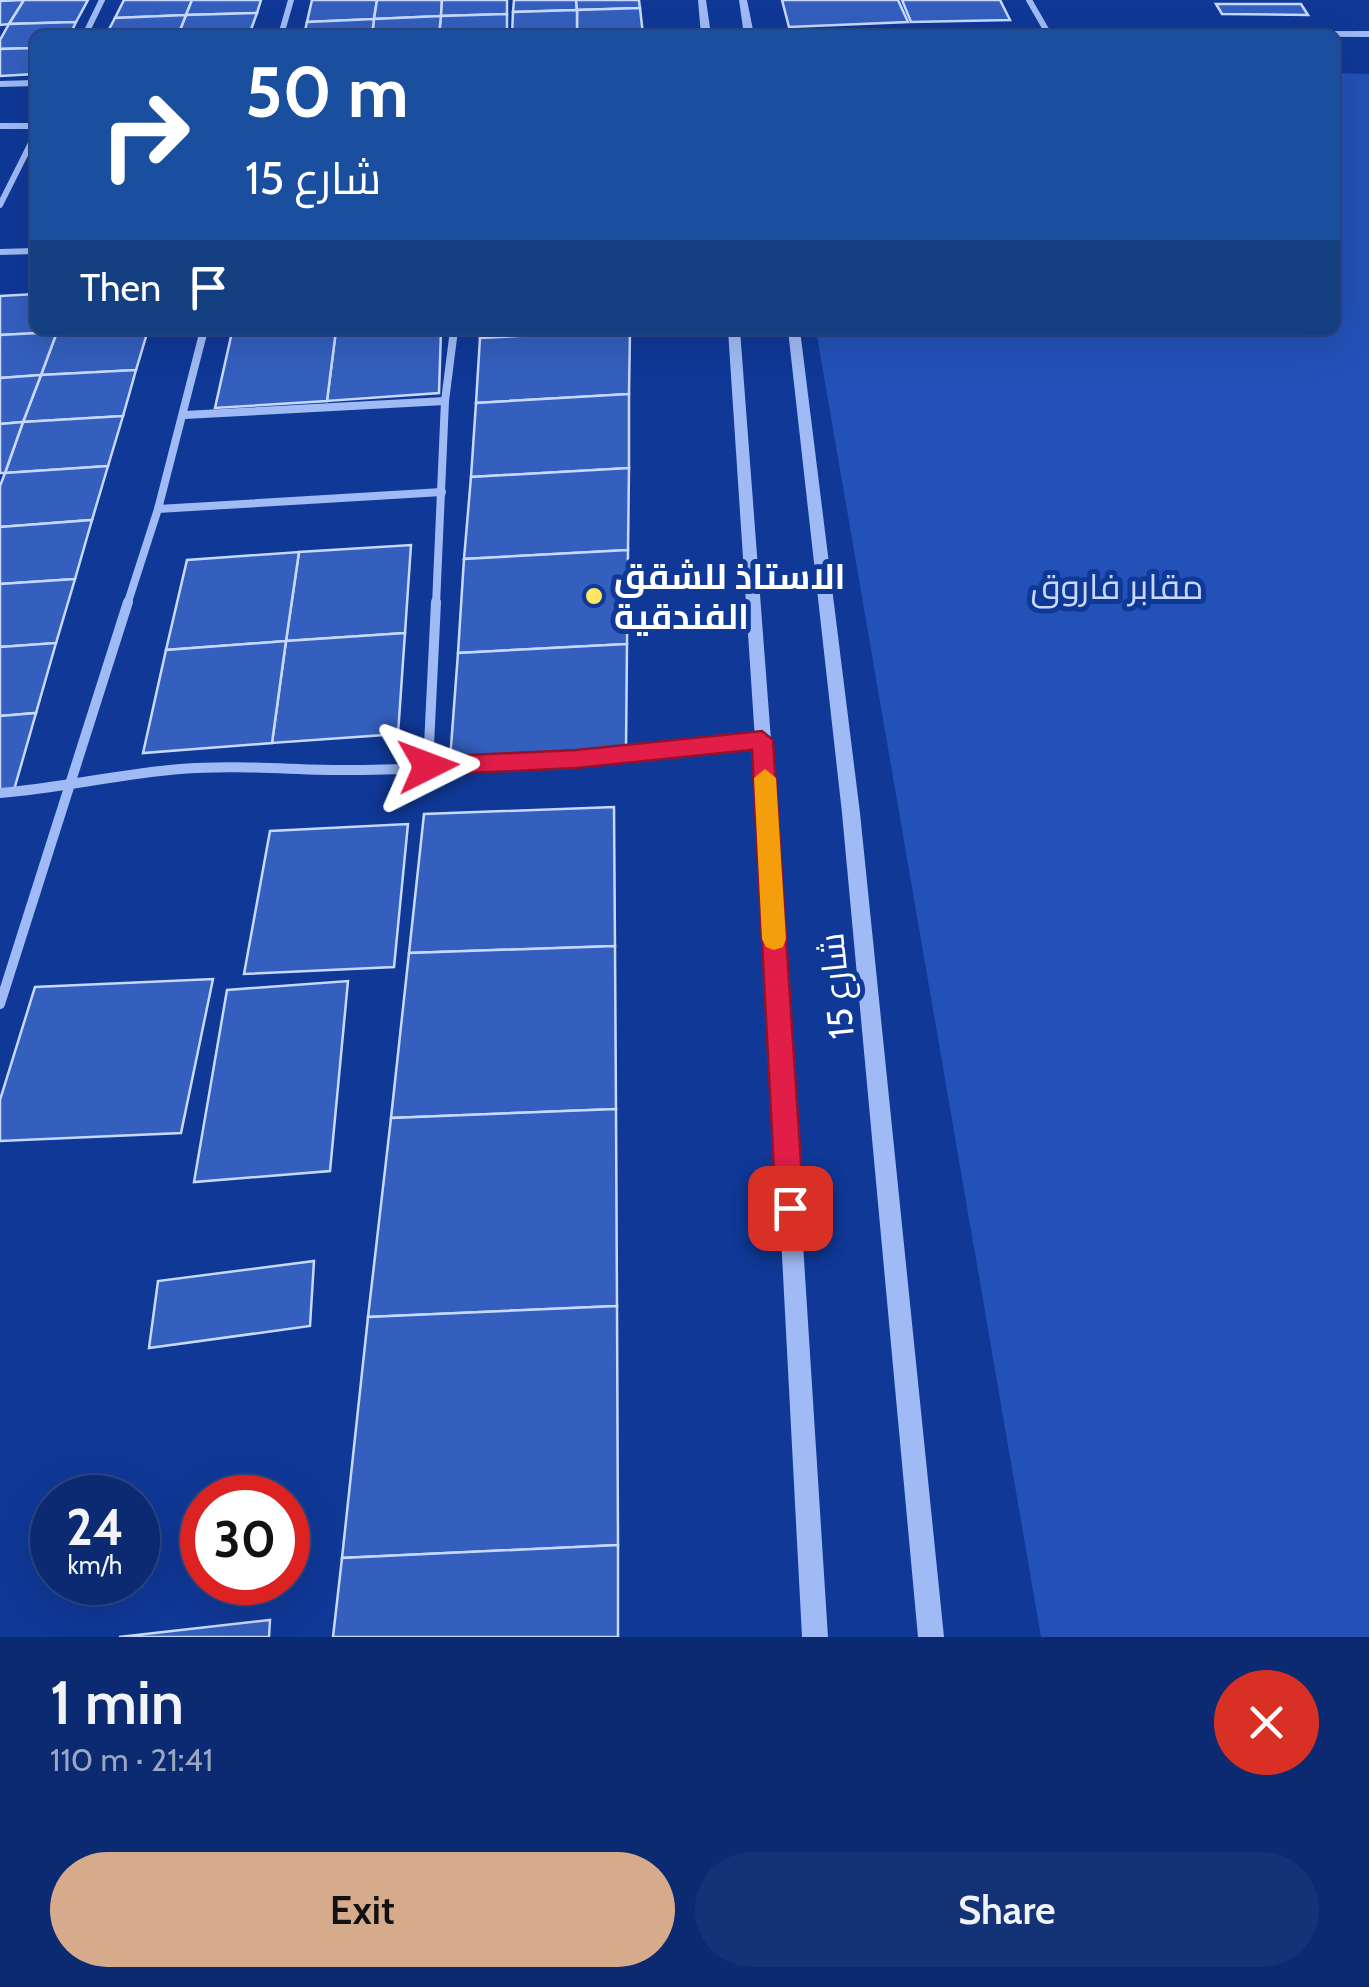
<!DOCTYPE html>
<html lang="en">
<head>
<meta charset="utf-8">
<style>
	:root { --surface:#0b2a71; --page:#143276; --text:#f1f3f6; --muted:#9aa7c3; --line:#2b4684; --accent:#d6ab8b }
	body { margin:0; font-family:Cabin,Cairo,sans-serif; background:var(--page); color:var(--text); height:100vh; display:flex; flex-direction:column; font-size:38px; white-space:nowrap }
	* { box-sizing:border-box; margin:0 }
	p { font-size:32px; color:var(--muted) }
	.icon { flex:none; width:55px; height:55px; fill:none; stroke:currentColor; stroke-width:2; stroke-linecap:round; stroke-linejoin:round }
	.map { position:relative; height:1637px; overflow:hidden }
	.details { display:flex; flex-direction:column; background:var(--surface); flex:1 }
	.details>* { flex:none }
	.top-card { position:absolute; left:30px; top:30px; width:1310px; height:305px; border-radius:15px; box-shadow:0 10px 40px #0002,0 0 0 2px var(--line); background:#1a4fa0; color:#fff; overflow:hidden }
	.speed { position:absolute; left:30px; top:1475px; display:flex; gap:20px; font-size:50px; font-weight:700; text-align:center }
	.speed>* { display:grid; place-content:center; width:130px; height:130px; border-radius:50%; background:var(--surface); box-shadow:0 10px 40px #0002,0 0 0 2px var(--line); line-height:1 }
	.speed small { font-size:25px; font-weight:400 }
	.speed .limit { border:15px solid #d22; background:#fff; color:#111 }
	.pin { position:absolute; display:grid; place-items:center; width:85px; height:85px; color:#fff; margin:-42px; border-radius:20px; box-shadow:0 5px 15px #0006 }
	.me { position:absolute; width:110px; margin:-55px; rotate:87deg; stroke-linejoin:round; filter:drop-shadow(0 0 8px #0008) }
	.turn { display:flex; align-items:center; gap:35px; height:210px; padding:0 50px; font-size:45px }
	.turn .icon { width:130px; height:130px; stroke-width:2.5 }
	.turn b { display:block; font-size:70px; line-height:85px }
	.then { display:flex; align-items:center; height:95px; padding:0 50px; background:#0003; gap:20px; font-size:38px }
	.round { display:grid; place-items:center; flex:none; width:105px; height:105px; border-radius:52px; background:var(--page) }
	.summary { display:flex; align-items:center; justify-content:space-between; height:170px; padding:0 50px }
	h1 { font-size:60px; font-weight:600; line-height:75px }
	.cta { display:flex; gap:20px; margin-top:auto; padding:20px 50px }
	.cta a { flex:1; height:115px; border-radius:60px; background:var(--accent); color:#111; font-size:40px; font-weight:600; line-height:115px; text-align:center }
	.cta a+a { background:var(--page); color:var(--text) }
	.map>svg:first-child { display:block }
	.green { fill:#2251b7 }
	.building { fill:#345fbe; stroke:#c7d9fe; stroke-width:2.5 }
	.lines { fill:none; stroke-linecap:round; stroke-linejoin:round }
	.minor-far2 { stroke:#9fbaf4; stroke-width:6 }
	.minor-far1 { stroke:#9fbaf4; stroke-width:8 }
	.minor { stroke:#9fbaf4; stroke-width:10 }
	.tertiary { fill:#9fbaf4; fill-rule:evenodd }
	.route { fill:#e11d48; stroke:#92132f; stroke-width:2.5 }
	.slow { fill:#f59e0b }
	.poi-dot { fill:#ffe762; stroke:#0f3897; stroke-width:4 }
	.labels { text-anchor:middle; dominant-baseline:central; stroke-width:10; stroke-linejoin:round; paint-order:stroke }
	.poi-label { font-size:35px; font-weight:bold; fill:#fff; stroke:#0f3897; text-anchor:start }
	.park-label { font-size:35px; fill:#c7d9fe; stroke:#0f3897 }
	.street-label { font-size:35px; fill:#fff; stroke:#0f3897 }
</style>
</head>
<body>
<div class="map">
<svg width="1369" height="1637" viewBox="0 0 1369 1637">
	<rect width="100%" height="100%" fill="#0f3897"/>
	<path class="green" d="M1335 73 1369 74V1637H1041L816 330H1335Z"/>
	<g class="building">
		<path d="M24 0 9 24 0 25V1Z"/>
		<path d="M24 0H88L76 22 9 24Z"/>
		<path d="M124 0H192L186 15 115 18Z"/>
		<path d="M192 0H261L257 13 186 15Z"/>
		<path d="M312 0H377L374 19 307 22Z"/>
		<path d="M377 0H442L441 16 374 19Z"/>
		<path d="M442 0H507V14L441 16Z"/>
		<path d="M514 0H576L577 10 513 12Z"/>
		<path d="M576 0H639L640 8 577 10Z"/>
		<path d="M782 0H898L908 22 789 27Z"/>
		<path d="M902 0H1000L1010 20 911 22Z"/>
		<path d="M1216 4H1301L1308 15 1222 14Z"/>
		<path d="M640 8 643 35H577V10Z"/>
		<path d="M577 10V35H512L513 12Z"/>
		<path d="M257 13 249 35H178L186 15Z"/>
		<path d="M507 14V35H439L441 16Z"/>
		<path d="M186 15 178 35H106L115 18Z"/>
		<path d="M441 16 439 35H372L374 19Z"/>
		<path d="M374 19 372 35H304L307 22Z"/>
		<path d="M76 22 70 35H35V48L0 49V40L9 24Z"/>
		<path d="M35 48V74L0 76V49Z"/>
		<path d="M35 294V330L57 332 0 335V296Z"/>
		<path d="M148 330 136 370 41 375 57 332Z"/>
		<path d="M336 330H441L439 393 327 401Z"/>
		<path d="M336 330 327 401 215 408 232 332Z"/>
		<path d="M481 330H608L480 338Z"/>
		<path d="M630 330 629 394 476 403 480 338Z"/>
		<path d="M57 332 41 375 0 378V335Z"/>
		<path d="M136 370 123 416 23 422 41 375Z"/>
		<path d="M41 375 23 422 0 424V378Z"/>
		<path d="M629 394V468L471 477 476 403Z"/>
		<path d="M123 416 108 466 5 473 23 422Z"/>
		<path d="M23 422 5 473H0V424Z"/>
		<path d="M108 466 92 520 0 527V486L5 473Z"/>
		<path d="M629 468 628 550 464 559 471 477Z"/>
		<path d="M92 520 75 579 0 584V527Z"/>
		<path d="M411 545 405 633 286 641 299 552Z"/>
		<path d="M628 550 627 644 458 653 464 559Z"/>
		<path d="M299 552 286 641 166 650 187 560Z"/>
		<path d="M75 579 56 643 0 647V584Z"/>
		<path d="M405 633 398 734 272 743 286 641Z"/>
		<path d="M286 641 272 743 143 753 166 650Z"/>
		<path d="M56 643 36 713 0 716V647Z"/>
		<path d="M627 644 626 751 450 760 458 653Z"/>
		<path d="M36 713 14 790 0 792V716Z"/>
		<path d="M614 807 615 946 409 953 424 814Z"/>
		<path d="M408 824 394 967 244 974 270 831Z"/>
		<path d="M615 946 616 1109 391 1118 409 953Z"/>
		<path d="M213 979 181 1133 0 1141V1100L35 987Z"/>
		<path d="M348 981 330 1171 194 1182 227 990Z"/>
		<path d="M616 1109 617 1306 368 1317 391 1118Z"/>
		<path d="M314 1261 310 1326 149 1348 158 1281Z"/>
		<path d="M617 1306 618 1545 342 1558 368 1317Z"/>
		<path d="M618 1545V1637H333L342 1558Z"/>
		<path d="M270 1620 269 1637H119Z"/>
	</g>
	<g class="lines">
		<g class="minor-far2">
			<path d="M1029 0 1048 33"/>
			<path d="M85 35 102 0"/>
			<path d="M281 35 291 0"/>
			<path d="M0 84 35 83"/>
			<path d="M0 126H35"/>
			<path d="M0 205 35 135"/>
		</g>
		<g class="minor-far1">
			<path d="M184 415 445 401"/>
			<path d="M158 509 442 492"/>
			<path d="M127 605 158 509 204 330"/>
			<path d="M436 605 445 401 454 330"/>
		</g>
		<g class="minor">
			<path d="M428 766 436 602"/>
			<path d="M0 793C61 788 119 774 180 769 241 764 301 771 362 770 496 768 630 754 763 740"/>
			<path d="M0 1004 128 602"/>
		</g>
		<g class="tertiary">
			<path d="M698 0H706L711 35H701Z"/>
			<path d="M739 0H747L754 35H744Z"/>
			<path d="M1369 31V37L1004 35 1009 32Z"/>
			<path d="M35 248V254L0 255V249Z"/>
			<path d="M728 330H740L771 740 828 1637H802L755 740Z"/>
			<path d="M788 330H800L860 813 944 1637H918L842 813Z"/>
		</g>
	</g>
	<path class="route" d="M762 731 773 740 804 1208 800 1218 790 1222 780 1218 776 1208 752 750 576 768 428 775 417 766 428 757 576 750Z"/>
	<path class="slow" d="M765 769 776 778 786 939 783 947 774 950 766 947 762 939 754 778Z"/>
	<circle class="poi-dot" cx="594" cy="596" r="10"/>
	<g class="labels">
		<g class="poi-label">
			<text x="614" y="576">الاستاذ للشقق<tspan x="614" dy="40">الفندقية</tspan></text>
		</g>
		<g class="park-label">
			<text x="1117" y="586">مقابر فاروق</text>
		</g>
		<g class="street-label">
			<text transform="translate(836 986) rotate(-96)">شارع 15</text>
		</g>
	</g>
</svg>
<div class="speed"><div>24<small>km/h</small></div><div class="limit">30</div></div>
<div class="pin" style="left:790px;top:1208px;background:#d93025"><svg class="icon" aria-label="arrive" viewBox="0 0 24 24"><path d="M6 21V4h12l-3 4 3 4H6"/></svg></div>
<svg class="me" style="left:428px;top:766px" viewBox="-20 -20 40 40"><path d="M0-17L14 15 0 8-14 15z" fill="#e11d48" stroke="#fff" stroke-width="4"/></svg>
<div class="top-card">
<div class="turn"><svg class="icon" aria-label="right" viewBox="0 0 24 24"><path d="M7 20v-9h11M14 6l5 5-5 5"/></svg><div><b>50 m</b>شارع 15</div></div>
<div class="then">Then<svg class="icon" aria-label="arrive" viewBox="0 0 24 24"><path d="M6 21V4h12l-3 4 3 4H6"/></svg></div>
</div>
</div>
<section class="details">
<div class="summary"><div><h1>1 min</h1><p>110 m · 21:41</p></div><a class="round" style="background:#d93025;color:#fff"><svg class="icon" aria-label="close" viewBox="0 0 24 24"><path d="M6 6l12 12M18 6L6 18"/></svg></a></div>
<div class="cta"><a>Exit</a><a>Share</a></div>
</section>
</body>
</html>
